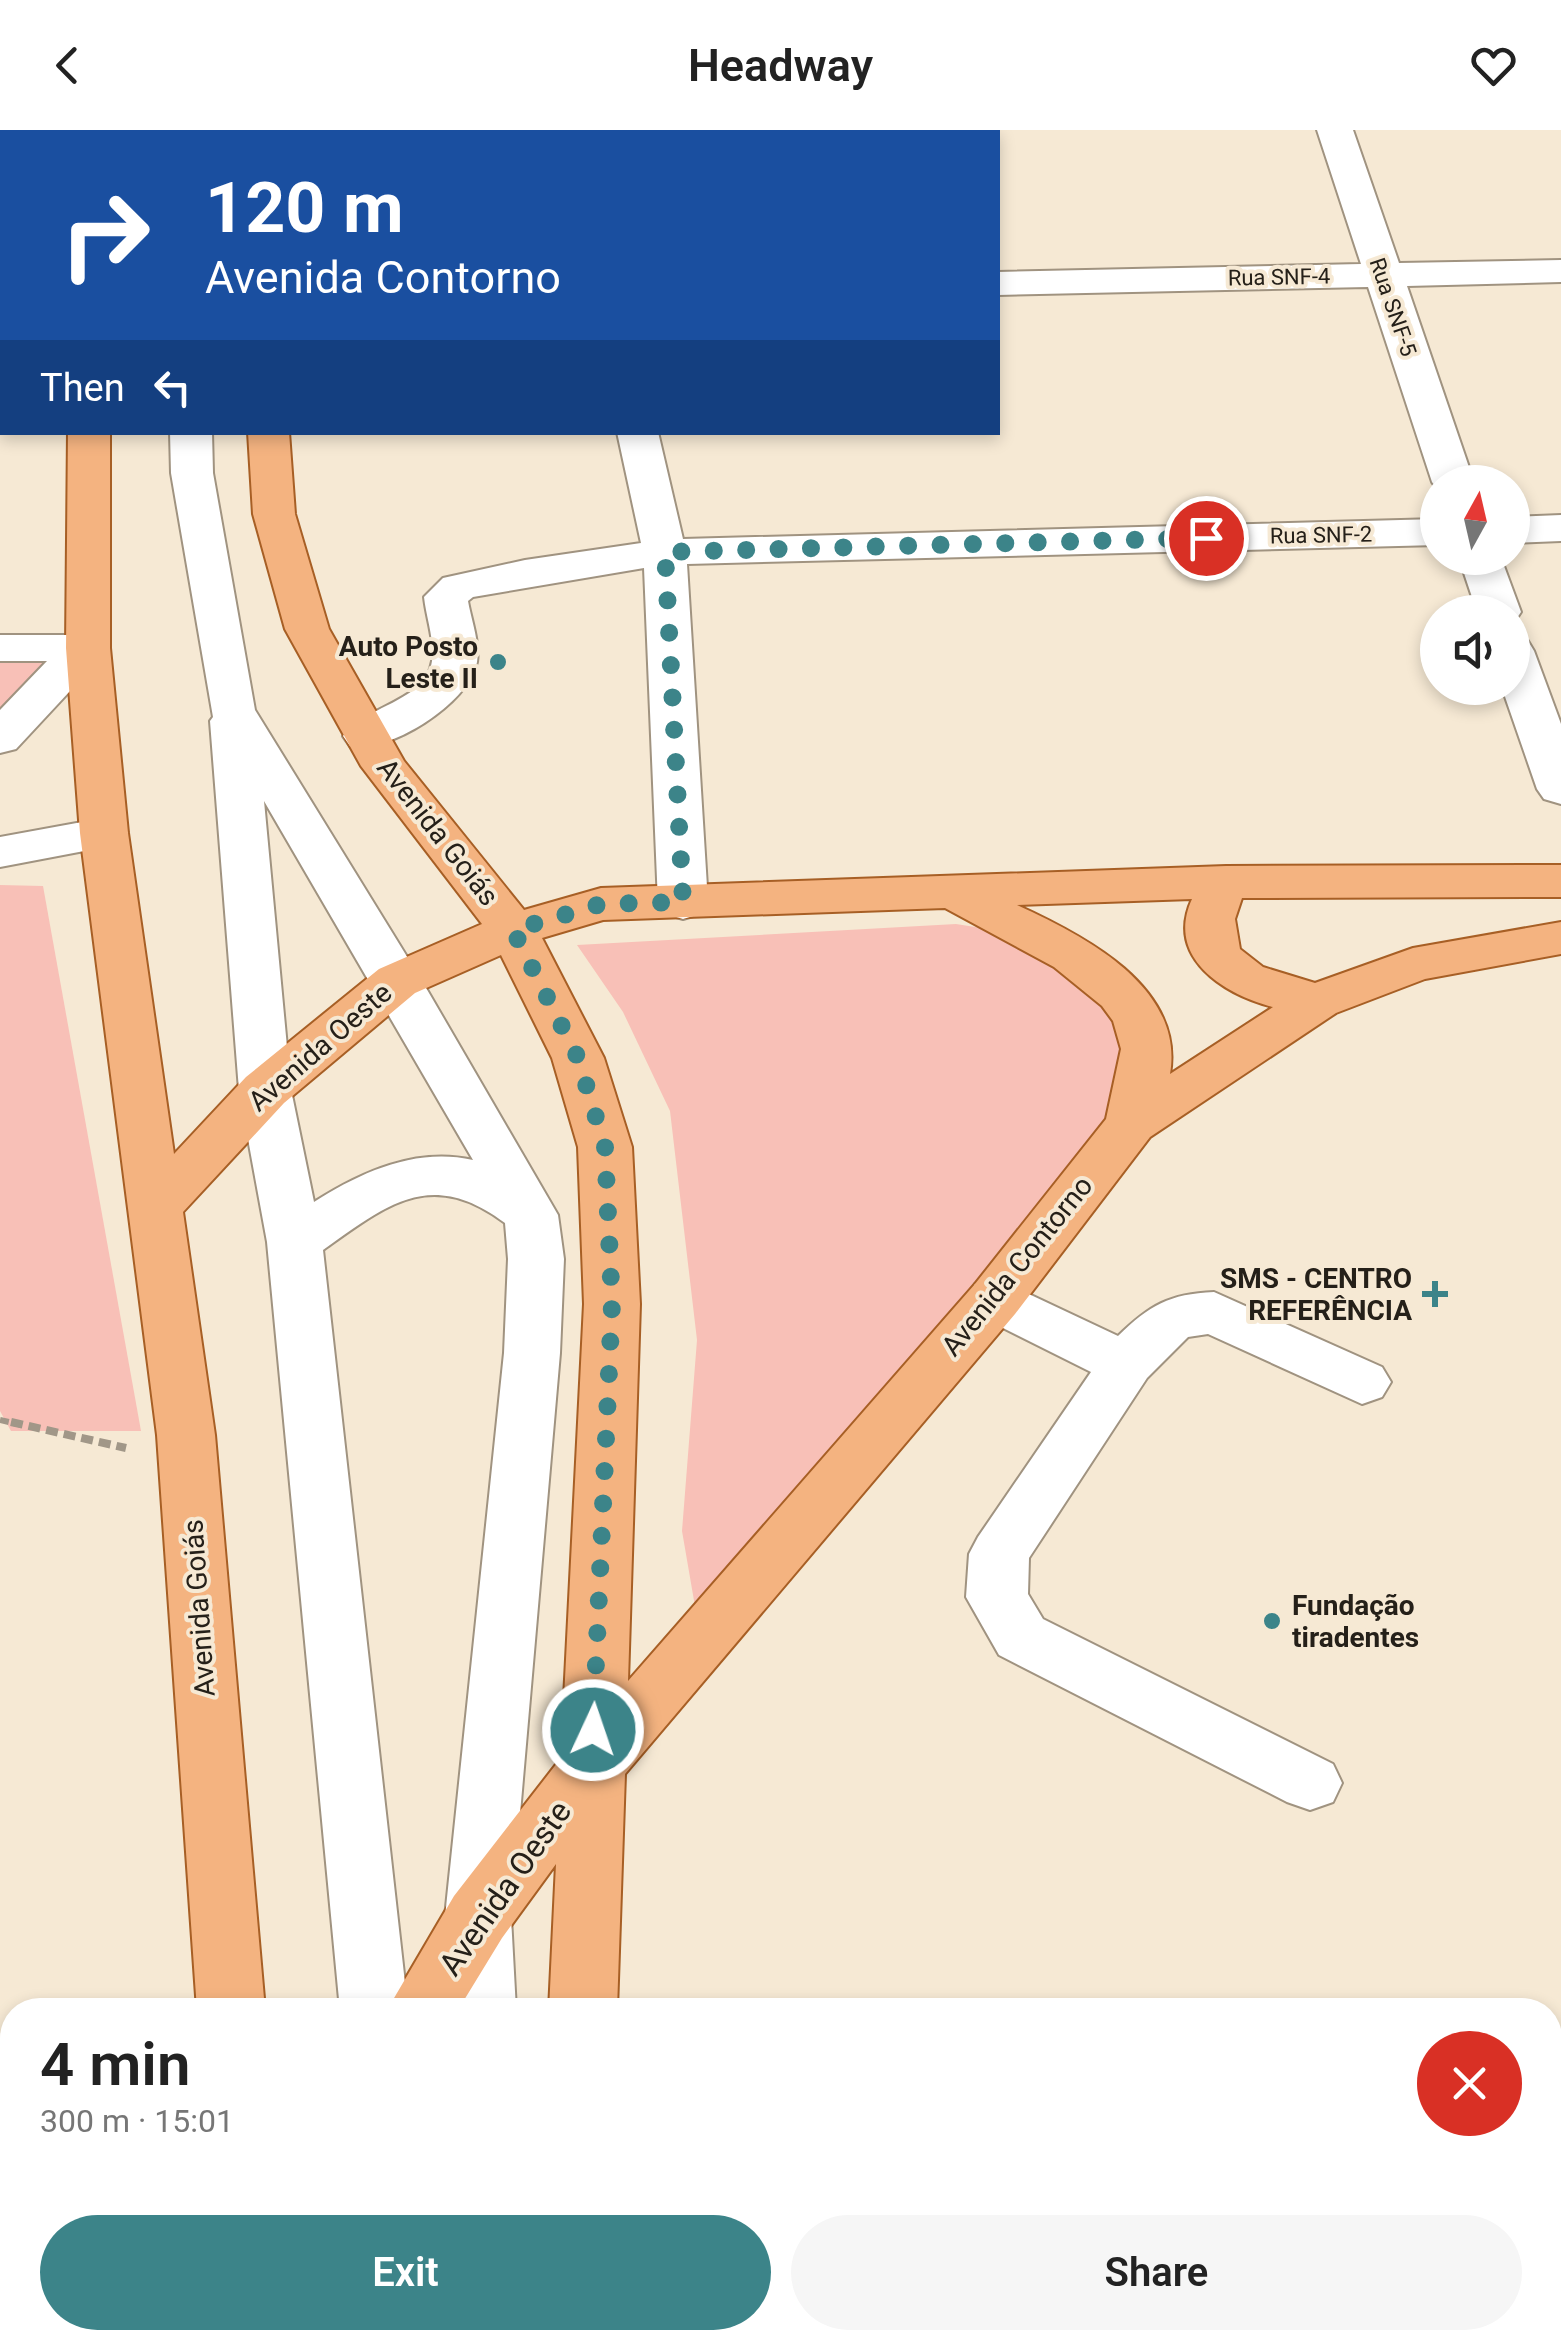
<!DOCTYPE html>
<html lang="en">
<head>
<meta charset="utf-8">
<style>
	:root { --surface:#fff; --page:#f6f6f6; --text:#222; --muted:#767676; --accent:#3c8489 }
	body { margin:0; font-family:Roboto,sans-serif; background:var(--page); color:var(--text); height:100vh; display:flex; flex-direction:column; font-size:38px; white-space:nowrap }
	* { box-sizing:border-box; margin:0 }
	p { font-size:32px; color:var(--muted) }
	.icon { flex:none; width:55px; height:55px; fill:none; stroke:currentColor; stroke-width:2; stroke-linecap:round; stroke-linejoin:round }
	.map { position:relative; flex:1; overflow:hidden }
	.details { position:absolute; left:0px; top:1868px; width:1562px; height:352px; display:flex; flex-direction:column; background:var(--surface); border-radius:40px 40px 0 0; box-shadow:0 5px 15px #0003 }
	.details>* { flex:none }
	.top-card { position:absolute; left:0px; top:0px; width:1000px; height:305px; box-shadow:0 5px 15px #0003; background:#1a4fa0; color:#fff; overflow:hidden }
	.needle { width:65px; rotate:8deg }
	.buttons { position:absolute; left:1420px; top:335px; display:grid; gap:20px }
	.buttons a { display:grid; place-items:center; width:110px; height:110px; border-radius:50%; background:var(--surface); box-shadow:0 5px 15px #0003; font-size:50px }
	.pin { position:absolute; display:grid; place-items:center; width:85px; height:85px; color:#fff; margin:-42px; border:5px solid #fff; border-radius:50%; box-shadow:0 2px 10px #0007 }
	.me { position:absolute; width:110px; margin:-55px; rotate:3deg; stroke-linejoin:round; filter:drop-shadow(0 0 8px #0008) }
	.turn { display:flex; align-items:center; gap:35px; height:210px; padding:0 40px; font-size:45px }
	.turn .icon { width:130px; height:130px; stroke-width:2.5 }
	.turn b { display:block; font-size:70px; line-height:85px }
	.then { display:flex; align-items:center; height:95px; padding:0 40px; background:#0003; gap:20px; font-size:38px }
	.round { display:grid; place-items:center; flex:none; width:105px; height:105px; border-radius:52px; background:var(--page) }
	.headline { display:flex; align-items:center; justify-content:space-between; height:170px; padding:0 40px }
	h1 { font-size:60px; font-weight:600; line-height:75px }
	.button { display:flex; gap:20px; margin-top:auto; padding:20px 40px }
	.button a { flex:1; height:115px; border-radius:60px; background:var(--accent); color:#fff; font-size:40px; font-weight:600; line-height:115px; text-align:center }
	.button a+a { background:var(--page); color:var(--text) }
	header { display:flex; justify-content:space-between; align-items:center; height:130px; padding:0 40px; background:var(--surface); font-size:45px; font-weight:600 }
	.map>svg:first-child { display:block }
	.green { fill:#f8c0b7 }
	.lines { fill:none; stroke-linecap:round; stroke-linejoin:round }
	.minor-casing { stroke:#a09380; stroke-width:4 }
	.major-casing { stroke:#a75f25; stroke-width:4 }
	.path-far1 { stroke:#a19788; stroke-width:6; stroke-dasharray:9 5; stroke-linecap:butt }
	.path { stroke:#a19788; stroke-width:8; stroke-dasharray:12 6; stroke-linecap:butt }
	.minor { fill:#fff; fill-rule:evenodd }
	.major { fill:#f4b380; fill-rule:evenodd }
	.route { stroke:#3c8489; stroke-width:18; stroke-dasharray:0 32.4 }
	.poi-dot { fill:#3c8489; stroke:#f6e9d4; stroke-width:4 }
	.labels { text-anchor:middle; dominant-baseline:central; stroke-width:8; stroke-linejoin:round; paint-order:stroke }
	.far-street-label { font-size:22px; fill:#252019; stroke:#f6e9d4 }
	.poi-label { font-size:28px; font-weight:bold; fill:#252019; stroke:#f6e9d4; text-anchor:end }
	.street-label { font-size:28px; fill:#252019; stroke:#f6e9d4 }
	.near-street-label { font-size:32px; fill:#252019; stroke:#f6e9d4 }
</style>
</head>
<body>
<header><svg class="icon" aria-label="back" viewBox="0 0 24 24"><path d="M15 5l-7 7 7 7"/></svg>Headway<svg class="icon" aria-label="heart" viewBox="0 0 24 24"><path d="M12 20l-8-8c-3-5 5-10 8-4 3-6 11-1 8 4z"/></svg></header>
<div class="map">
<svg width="1561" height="2218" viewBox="0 0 1561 2218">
	<rect width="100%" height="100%" fill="#f6e9d4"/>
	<g class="green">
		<path d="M55 526 0 590V527Z"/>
		<path d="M0 755 43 756 141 1301H11L0 1281Z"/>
		<path d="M956 794 1007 802 1050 826 1114 884 1132 927 1093 1020 697 1488 682 1401 697 1210 670 981 623 882 577 815Z"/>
	</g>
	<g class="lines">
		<g class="minor-casing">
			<g id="minor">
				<path d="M164 0H200L201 2H165Z"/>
				<path d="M1317 0H1353L1399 133 1561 130V152L1407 156 1474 352H1438V360L1432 352 1368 157 998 165V142L1361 134Z"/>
				<path d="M170 302H212L213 343 255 580 422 851 558 1085 564 1129 560 1223 511 1787 516 1880H448L445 1787 504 1223 508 1129 505 1093C431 1038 389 1073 323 1120L408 1880H340L267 1112 239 960 210 591 213 587 171 343ZM264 671 473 1030C416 1017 361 1042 314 1072L291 960Z"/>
				<path d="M617 302H658L683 409 1438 389V415L687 434 708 773 700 784 683 789 666 784 658 773 644 438 473 467 468 471C471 489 480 513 477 532 470 573 387 625 350 616L343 606C363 576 426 572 432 531 435 511 426 487 424 467L443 448 525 430 641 413Z"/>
				<path d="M1561 385V411L1512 413V387Z"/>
				<path d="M1459 428H1501L1521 482 1515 491 1512 482H1477Z"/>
				<path d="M0 505H88L104 509 110 518 16 619 0 623V580L47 531H0Z"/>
				<path d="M1512 508 1528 511 1534 521 1561 594V674L1544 669 1537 659 1502 558H1512Z"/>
				<path d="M104 688 121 692 128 703 121 714 0 737V707Z"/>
				<path d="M995 1148 1118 1206C1150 1175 1169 1164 1214 1162L1382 1237 1391 1252 1382 1267 1362 1274 1208 1204 1188 1207 1147 1248 1029 1428 1028 1464 1043 1489 1333 1634 1342 1653 1333 1672 1310 1680 1287 1672 999 1525 966 1467 969 1424 978 1407 1091 1242 975 1184 967 1169 975 1154Z"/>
				<path d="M1561 1907V1969L1550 1971V1909Z"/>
				<path d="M386 2208H524L525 2218H388Z"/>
				<path d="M1250 2208H1324L1327 2218H1253Z"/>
			</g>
		</g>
		<g class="major-casing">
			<g id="major">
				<rect x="68" y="0" width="36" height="2"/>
				<rect x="227" y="0" width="36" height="2"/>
				<path d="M68 302H110V518L128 703 174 1024 246 947 379 839 482 794 361 636 285 499 253 384 248 302H289L295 384 329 499 404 631 524 780 601 758 1226 736 1561 735V767L1242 768 1235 789 1240 819 1263 837 1315 853 1413 818 1561 792V824L1425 849 1336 883 1150 1007 1015 1184 625 1644 617 1880H549L556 1734 502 1808 458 1880H387L454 1766 561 1628 584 1174 578 1017 552 928 501 825 415 863 284 973 183 1082 215 1305 265 1880H197L157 1305 80 703 66 518ZM1192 769C1165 828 1224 864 1273 877L1170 944C1185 857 1083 805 1017 775ZM945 778 1054 837 1102 876 1113 891 1121 919 1106 989 975 1154 628 1551 640 1174 632 1017 604 928 542 808 603 790Z"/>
				<path d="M30 2208H109L105 2218H26Z"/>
				<path d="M129 2208H273L274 2218H125Z"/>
				<rect x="550" y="2208" width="74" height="10"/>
			</g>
		</g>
		<path class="path-far1" d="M0 1290 22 1295"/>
		<path class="path" d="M11 1292 126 1318"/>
		<use href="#minor" class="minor"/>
		<use href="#major" class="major"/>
	</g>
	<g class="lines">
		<path class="route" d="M593 1600 612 1174 605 1017 578 928 513 800 601 774 683 772 665 422 1206 408"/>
	</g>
	<g class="poi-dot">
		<circle cx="498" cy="532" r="10"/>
		<path d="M1430 1149h10v10h10v10h-10v10h-10v-10h-10v-10h10z"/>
		<circle cx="1272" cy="1491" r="10"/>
	</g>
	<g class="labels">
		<g class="far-street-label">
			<text transform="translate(1279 147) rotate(-1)">Rua SNF-4</text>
			<text transform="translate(1393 177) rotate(71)">Rua SNF-5</text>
			<text transform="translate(1321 405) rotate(-1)">Rua SNF-2</text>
		</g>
		<g class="poi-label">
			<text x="478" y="516">Auto Posto<tspan x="478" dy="32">Leste II</tspan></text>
			<text x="1412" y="1148">SMS - CENTRO<tspan x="1412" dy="32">REFERÊNCIA</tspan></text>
			<text x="1292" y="1475" text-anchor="start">Fundação<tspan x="1292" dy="32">tiradentes</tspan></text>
		</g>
		<g class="street-label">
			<text transform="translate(438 702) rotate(52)">Avenida Goiás</text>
			<text transform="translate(320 917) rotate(-41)">Avenida Oeste</text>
			<text transform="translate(1017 1136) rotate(-51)">Avenida Contorno</text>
			<text transform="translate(199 1478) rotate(-94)">Avenida Goiás</text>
		</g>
		<g class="near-street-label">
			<text transform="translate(505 1758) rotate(-55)">Avenida Oeste</text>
		</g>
	</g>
</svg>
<div class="buttons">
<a><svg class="needle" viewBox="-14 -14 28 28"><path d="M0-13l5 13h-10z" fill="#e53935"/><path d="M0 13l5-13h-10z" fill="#767676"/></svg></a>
<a><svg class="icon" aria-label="sound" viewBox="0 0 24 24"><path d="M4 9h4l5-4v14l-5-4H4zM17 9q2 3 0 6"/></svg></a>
</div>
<div class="pin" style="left:1206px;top:408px;background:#d93025"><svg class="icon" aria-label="arrive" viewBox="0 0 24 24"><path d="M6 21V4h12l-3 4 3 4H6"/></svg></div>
<svg class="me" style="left:593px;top:1600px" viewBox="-20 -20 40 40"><circle r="17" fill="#3c8489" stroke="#fff" stroke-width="3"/><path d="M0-11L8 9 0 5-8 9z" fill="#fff"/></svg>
<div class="top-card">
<div class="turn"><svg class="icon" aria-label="right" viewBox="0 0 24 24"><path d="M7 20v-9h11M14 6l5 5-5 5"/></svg><div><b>120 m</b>Avenida Contorno</div></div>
<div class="then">Then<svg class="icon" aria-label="left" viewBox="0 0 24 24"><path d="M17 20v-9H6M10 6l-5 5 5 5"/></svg></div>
</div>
<section class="details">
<div class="headline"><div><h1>4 min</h1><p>300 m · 15:01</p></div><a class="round" style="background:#d93025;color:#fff"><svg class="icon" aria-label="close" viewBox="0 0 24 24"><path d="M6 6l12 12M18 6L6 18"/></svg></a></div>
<div class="button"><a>Exit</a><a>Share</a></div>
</section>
</div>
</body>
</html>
